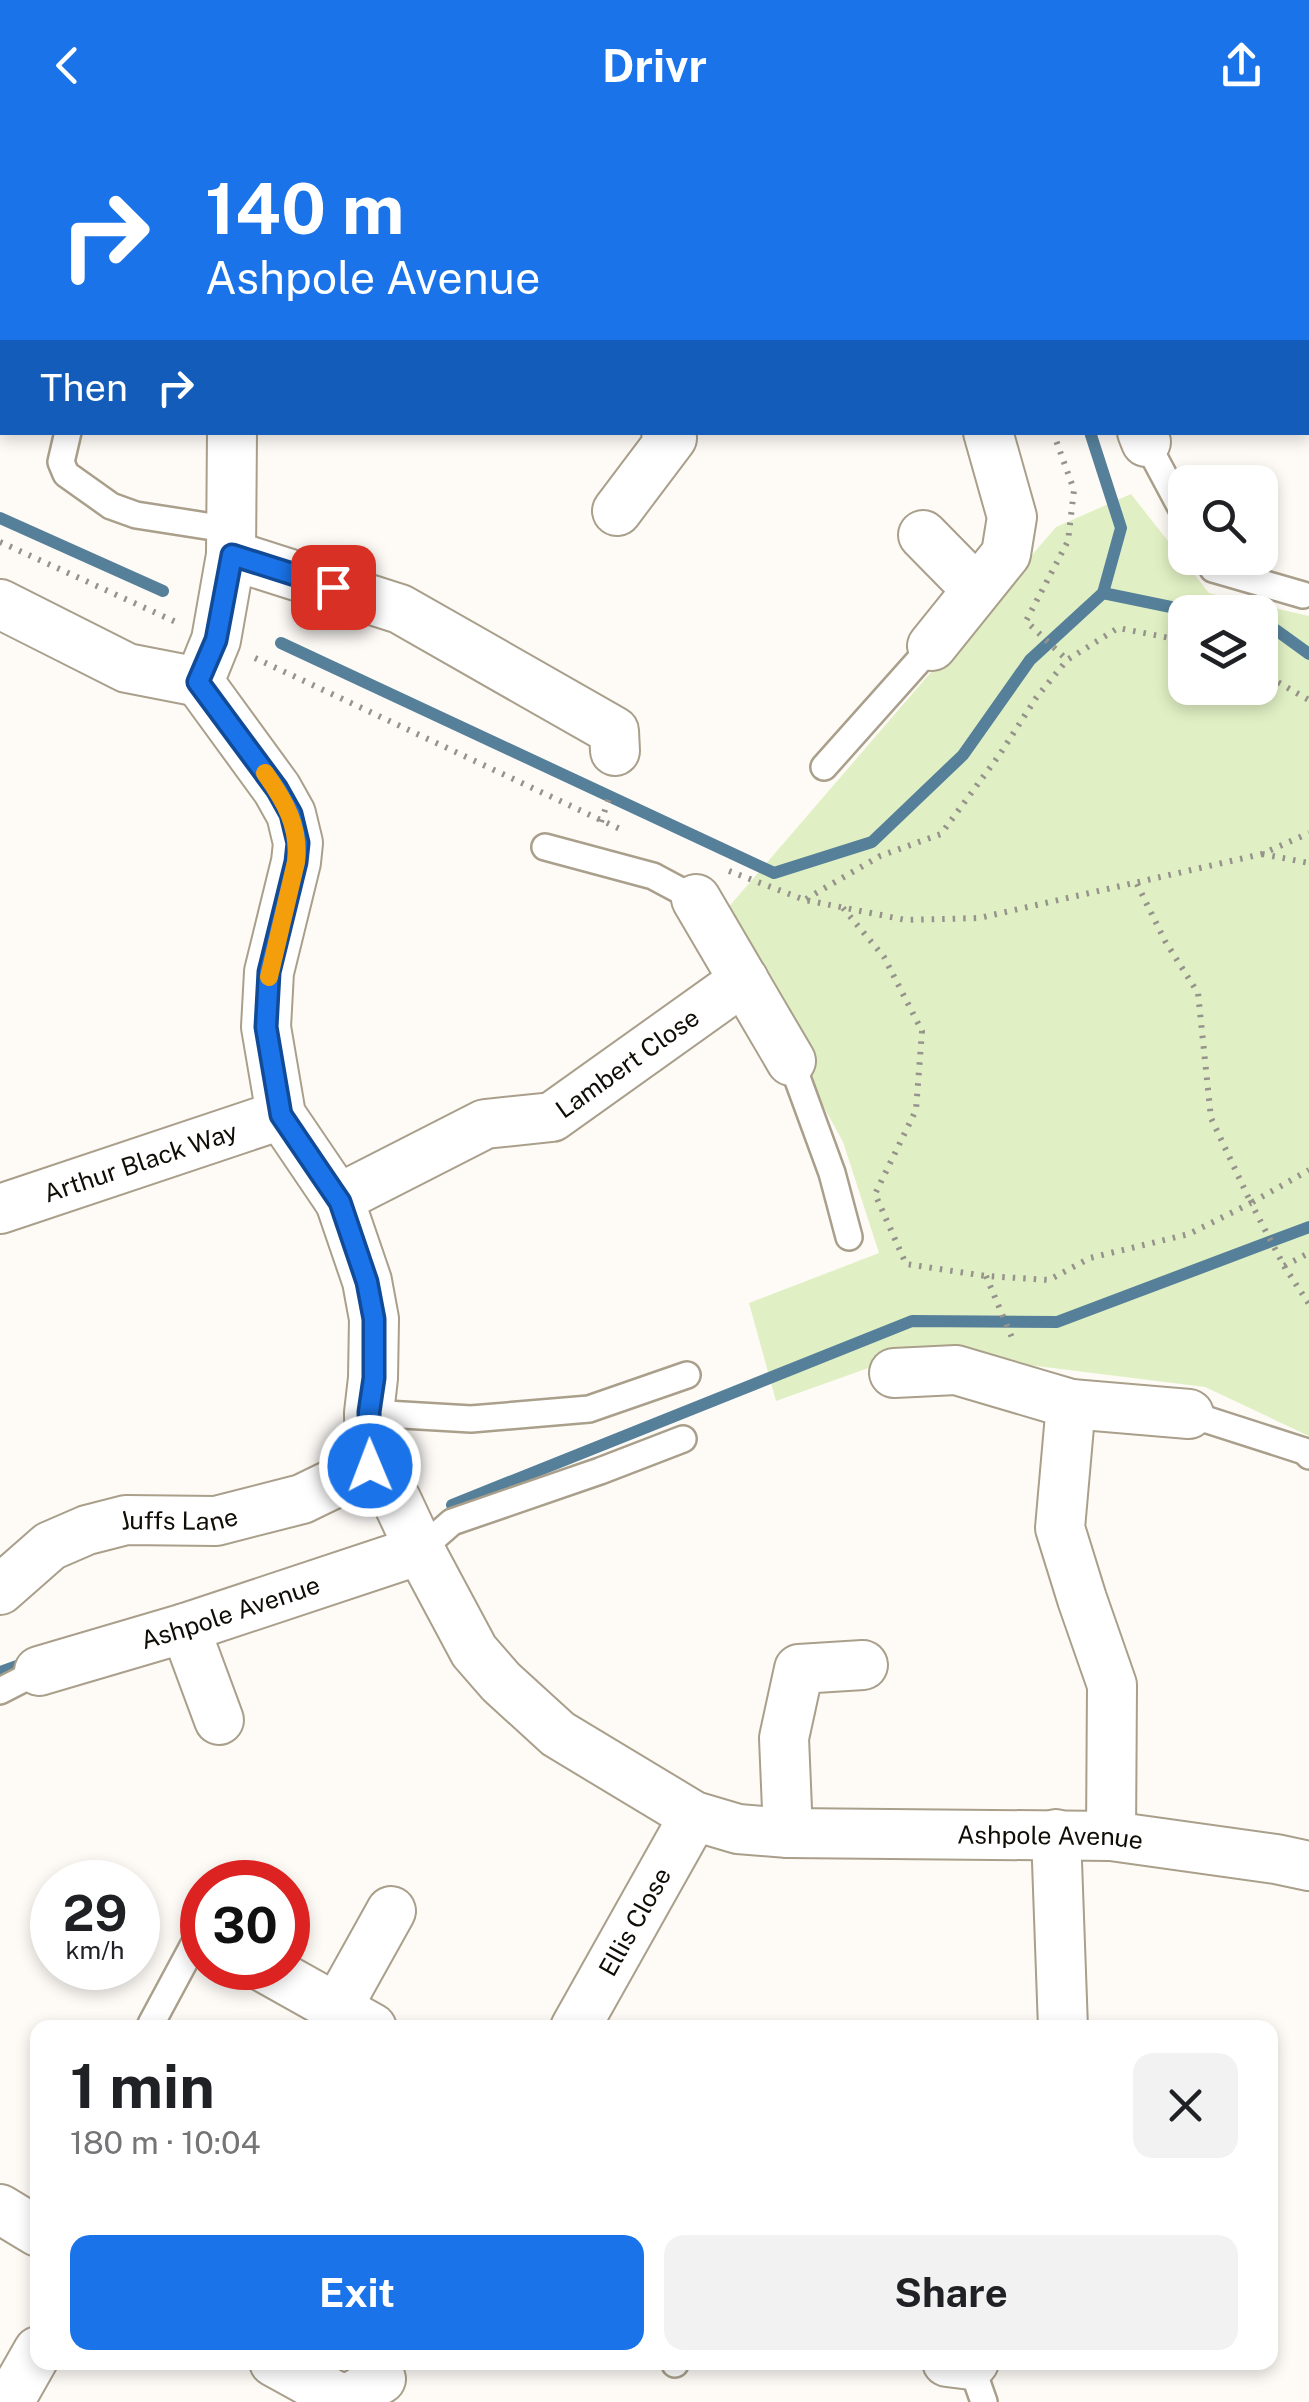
<!DOCTYPE html>
<html lang="en">
<head>
<meta charset="utf-8">
<style>
	:root { --surface:#fff; --page:#f2f2f2; --text:#202124; --muted:#757577; --accent:#1a73e8 }
	body { margin:0; font-family:"Public Sans",sans-serif; background:var(--page); color:var(--text); height:100vh; display:flex; flex-direction:column; font-size:38px; white-space:nowrap }
	* { box-sizing:border-box; margin:0 }
	p { font-size:32px; color:var(--muted) }
	.icon { flex:none; width:55px; height:55px; fill:none; stroke:currentColor; stroke-width:2; stroke-linecap:round; stroke-linejoin:round }
	.map { position:relative; flex:1; overflow:hidden }
	.details { position:absolute; left:30px; top:1890px; width:1248px; height:350px; display:flex; flex-direction:column; background:var(--surface); border-radius:20px; box-shadow:0 5px 15px #0003 }
	.details>* { flex:none }
	.banner { position:absolute; left:0px; top:0px; width:1310px; height:305px; box-shadow:0 5px 15px #0003; background:#1a73e8; color:#fff; overflow:hidden }
	.controls { position:absolute; left:1168px; top:335px; display:grid; gap:20px }
	.controls a { display:grid; place-items:center; width:110px; height:110px; border-radius:20px; background:var(--surface); box-shadow:0 5px 15px #0003; font-size:50px }
	.speed { position:absolute; left:30px; top:1730px; display:flex; gap:20px; font-size:50px; font-weight:700; text-align:center }
	.speed>* { display:grid; place-content:center; width:130px; height:130px; border-radius:50%; background:var(--surface); box-shadow:0 5px 15px #0003; line-height:1 }
	.speed small { font-size:25px; font-weight:400 }
	.speed .limit { border:15px solid #d22; background:#fff; color:#111 }
	.pin { position:absolute; display:grid; place-items:center; width:85px; height:85px; color:#fff; margin:-42px; border-radius:20px; box-shadow:0 5px 15px #0006 }
	.me { position:absolute; width:110px; margin:-55px; rotate:359deg; stroke-linejoin:round; filter:drop-shadow(0 0 8px #0008) }
	.turn { display:flex; align-items:center; gap:35px; height:210px; padding:0 40px; font-size:45px }
	.turn .icon { width:130px; height:130px; stroke-width:2.5 }
	.turn b { display:block; font-size:70px; line-height:85px }
	.then { display:flex; align-items:center; height:95px; padding:0 40px; background:#0003; gap:20px; font-size:38px }
	.round { display:grid; place-items:center; flex:none; width:105px; height:105px; border-radius:20px; background:var(--page) }
	.head { display:flex; align-items:center; justify-content:space-between; height:170px; padding:0 40px }
	h1 { font-size:60px; font-weight:700; line-height:75px }
	.button { display:flex; gap:20px; margin-top:auto; padding:20px 40px }
	.button a { flex:1; height:115px; border-radius:20px; background:var(--accent); color:#fff; font-size:40px; font-weight:700; line-height:115px; text-align:center }
	.button a+a { background:var(--page); color:var(--text) }
	header { display:flex; justify-content:space-between; align-items:center; height:130px; padding:0 40px; background:var(--accent); color:#fff; font-size:45px; font-weight:700 }
	.map>svg:first-child { display:block }
	.green { fill:#e1f0c4; fill-rule:evenodd }
	.lines { fill:none; stroke-linecap:round; stroke-linejoin:round }
	.stream { stroke:#56809a; stroke-width:12 }
	.service-casing { stroke:#a99f8b; stroke-width:30 }
	.minor-casing { stroke:#a99f8b; stroke-width:52 }
	.path { stroke:#96938d; stroke-width:6; stroke-dasharray:2.5 8; stroke-linecap:butt }
	.service { stroke:#fff; stroke-width:25 }
	.minor { stroke:#fff; stroke-width:48 }
	.route-casing { stroke:#114b97; stroke-width:25 }
	.route { stroke:#1a73e8; stroke-width:18 }
	.slow { stroke:#f59e0b; stroke-width:18 }
	.labels { text-anchor:middle; dominant-baseline:central; stroke-width:8; stroke-linejoin:round; paint-order:stroke }
	.street-label { font-size:25px; fill:#100d06; stroke:#fff }
</style>
</head>
<body>
<header><svg class="icon" aria-label="back" viewBox="0 0 24 24"><path d="M15 5l-7 7 7 7"/></svg>Drivr<svg class="icon" aria-label="share" viewBox="0 0 24 24"><path d="M12 15V3M7 8l5-5 5 5M5 13v7h14v-7"/></svg></header>
<div class="map">
<svg width="1309" height="2272" viewBox="0 0 1309 2272">
	<rect width="100%" height="100%" fill="#fefbf7"/>
	<path class="green" d="M1131 364 1209 463 1309 486V1306L1205 1257 916 1221 776 1271 749 1173 879 1123 843 1012 720 787 1056 397ZM1185 482H1260V558H1185Z"/>
	<g class="lines">
		<g class="stream">
			<path d="M1008 0V2"/>
			<path d="M1090 302 1121 398 1103 463 1195 482"/>
			<path d="M0 388 163 461"/>
			<path d="M1260 496 1276 500 1309 524"/>
			<path d="M281 513 774 743 872 712 963 625 1030 530 1103 463"/>
			<path d="M452 1375 912 1191 1057 1192 1309 1097"/>
			<path d="M0 1542 31 1531"/>
		</g>
		<g class="service-casing">
			<g id="service">
				<path d="M68 302 61 332 66 344 111 376 136 385 232 400"/>
				<path d="M1146 312 1185 385"/>
				<path d="M1207 428 1213 439 1303 465"/>
				<path d="M824 637 932 516"/>
				<path d="M545 717 653 746 696 769"/>
				<path d="M791 931 832 1043 849 1107"/>
				<path d="M369 1283 471 1289 589 1279 687 1245"/>
				<path d="M1189 1284 1304 1321 1309 1326"/>
				<path d="M420 1420 452 1392 600 1341 683 1309"/>
				<path d="M0 1561 39 1541"/>
				<path d="M151 1894 201 1801 202 1802"/>
				<path d="M675 2234 676 2232"/>
				<path d="M971 2235 984 2272"/>
			</g>
		</g>
		<g class="minor-casing">
			<g id="minor">
				<path d="M913 0V2"/>
				<path d="M475 2 478 0"/>
				<path d="M1065 2V0"/>
				<path id="s1" d="M232 302 231 425 216 510 199 552 277 659 291 684 298 713 296 732 269 842 266 897 281 985 340 1072 367 1151 374 1189 373 1248 369 1283 370 1336 396 1369 420 1420 474 1521 501 1552 558 1604 694 1686 738 1699 788 1703 1111 1706 1276 1729 1309 1736"/>
				<path d="M1142 302 1146 312"/>
				<path d="M617 381 672 308 666 302"/>
				<path d="M923 405 976 459"/>
				<path d="M231 425 400 479 614 601 615 621"/>
				<path d="M0 474 127 538 199 552"/>
				<path d="M932 516 1006 424 1012 387 988 302"/>
				<path d="M696 769 791 931"/>
				<path id="s2" d="M338 1069 485 994 552 987 744 850"/>
				<path id="s3" d="M0 1079 281 985"/>
				<path d="M894 1243 956 1240 1071 1274 1189 1284"/>
				<path d="M1071 1274 1060 1398 1082 1469 1112 1555 1111 1706"/>
				<path id="s4" d="M0 1460 50 1416 87 1400 126 1390 216 1391 302 1369 370 1336"/>
				<path d="M185 1498 219 1590"/>
				<path id="s5" d="M39 1541 185 1498 420 1420"/>
				<path d="M788 1703 784 1608 799 1539 863 1535"/>
				<path d="M1056 1704 1063 1898"/>
				<path d="M265 1838 372 1898"/>
				<path d="M337 1878 391 1781"/>
				<path id="s6" d="M575 1898 694 1686"/>
				<path d="M0 2079 38 2102"/>
				<path d="M274 2232 345 2271 381 2249"/>
				<path d="M947 2232 971 2235 974 2232"/>
				<path d="M9 2272 38 2221"/>
			</g>
		</g>
		<g class="path">
			<path d="M977 0V2"/>
			<path d="M1053 302 1074 360 1068 411 1026 491 1067 530"/>
			<path d="M0 412 176 492"/>
			<path d="M255 528 620 699"/>
			<path d="M1260 542 1309 570"/>
			<path d="M601 692 610 665"/>
			<path d="M1262 724 1309 733"/>
			<path d="M729 741 805 770 906 790 979 788 1262 724 1309 703"/>
			<path d="M1137 754 1165 811 1198 863 1211 988 1251 1073 1309 1040"/>
			<path d="M806 769 880 726 941 704 1000 624 1036 568 1067 530 1118 498 1185 511"/>
			<path d="M843 778 884 827 922 901 916 980 875 1064 906 1134 986 1146 1049 1150 1090 1128 1189 1104 1251 1073 1284 1136 1309 1123"/>
			<path d="M1284 1136 1309 1174"/>
			<path d="M986 1146 1013 1210"/>
		</g>
		<use href="#service" class="service"/>
		<use href="#minor" class="minor"/>
	</g>
	<g class="lines">
		<g class="route-casing">
			<path id="route" d="M333 457 232 425 216 510 198 552 277 659 291 684 298 713 296 732 269 842 266 897 281 985 340 1072 367 1152 374 1189V1248L369 1282 370 1336"/>
		</g>
		<use href="#route" class="route"/>
		<path class="slow" d="M265 643C285 671 300 697 296 732L269 847"/>
	</g>
	<g class="labels">
		<g class="street-label">
			<text stroke="none"><textPath href="#s2" startOffset="325">Lambert Close</textPath></text>
			<text stroke="none"><textPath href="#s3" startOffset="148">Arthur Black Way</textPath></text>
			<text stroke="none"><textPath href="#s4" startOffset="200">Juffs Lane</textPath></text>
			<text stroke="none"><textPath href="#s5" startOffset="200">Ashpole Avenue</textPath></text>
			<text stroke="none"><textPath href="#s1" startOffset="1945">Ashpole Avenue</textPath></text>
			<text stroke="none"><textPath href="#s6" startOffset="122">Ellis Close</textPath></text>
		</g>
	</g>
</svg>
<div class="controls">
<a><svg class="icon" aria-label="search" viewBox="0 0 24 24"><circle cx="10" cy="10" r="6"/><path d="M15 15l6 6"/></svg></a>
<a><svg class="icon" aria-label="layers" viewBox="0 0 24 24"><path d="M12 4l9 5-9 5-9-5zM3 14l9 5 9-5"/></svg></a>
</div>
<div class="speed"><div>29<small>km/h</small></div><div class="limit">30</div></div>
<div class="pin" style="left:333px;top:457px;background:#d93025"><svg class="icon" aria-label="arrive" viewBox="0 0 24 24"><path d="M6 21V4h12l-3 4 3 4H6"/></svg></div>
<svg class="me" style="left:370px;top:1336px" viewBox="-20 -20 40 40"><circle r="17" fill="#1a73e8" stroke="#fff" stroke-width="3"/><path d="M0-11L8 9 0 5-8 9z" fill="#fff"/></svg>
<div class="banner">
<div class="turn"><svg class="icon" aria-label="right" viewBox="0 0 24 24"><path d="M7 20v-9h11M14 6l5 5-5 5"/></svg><div><b>140 m</b>Ashpole Avenue</div></div>
<div class="then">Then<svg class="icon" aria-label="right" viewBox="0 0 24 24"><path d="M7 20v-9h11M14 6l5 5-5 5"/></svg></div>
</div>
<section class="details">
<div class="head"><div><h1>1 min</h1><p>180 m · 10:04</p></div><a class="round"><svg class="icon" aria-label="close" viewBox="0 0 24 24"><path d="M6 6l12 12M18 6L6 18"/></svg></a></div>
<div class="button"><a>Exit</a><a>Share</a></div>
</section>
</div>
</body>
</html>
